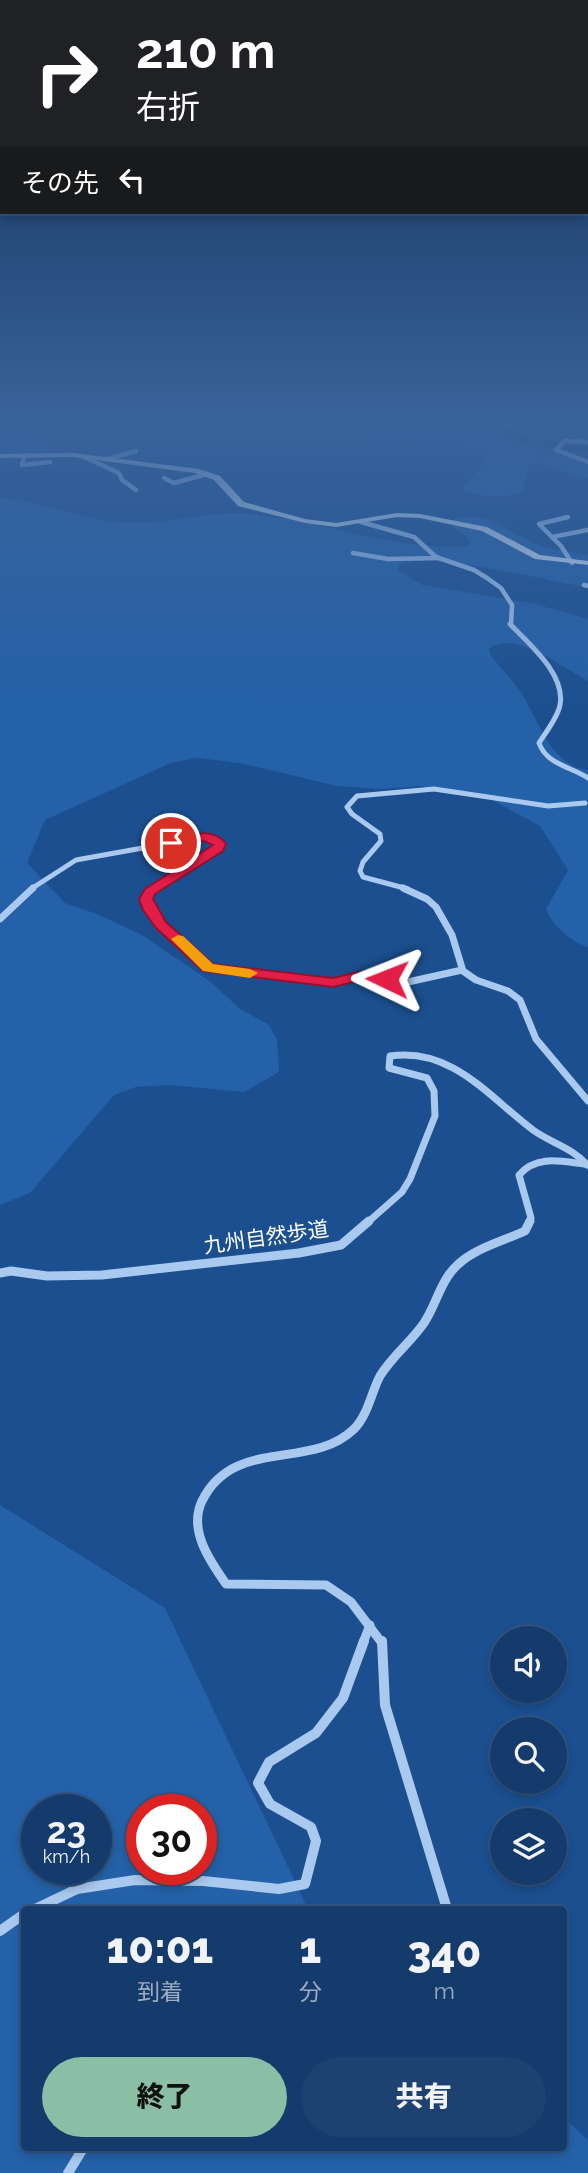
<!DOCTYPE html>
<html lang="ja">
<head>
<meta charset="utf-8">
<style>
	:root { --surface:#143b6b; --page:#1d4271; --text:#f1f3f6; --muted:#9dadc1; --line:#33557e; --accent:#8abfa5 }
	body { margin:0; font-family:Raleway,"Noto Sans JP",sans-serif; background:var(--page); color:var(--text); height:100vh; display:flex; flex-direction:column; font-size:26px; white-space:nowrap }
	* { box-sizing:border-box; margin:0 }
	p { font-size:23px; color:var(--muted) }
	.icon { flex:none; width:38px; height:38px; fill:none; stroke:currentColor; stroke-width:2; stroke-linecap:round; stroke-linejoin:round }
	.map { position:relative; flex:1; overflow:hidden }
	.sheet { position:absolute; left:21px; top:1906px; width:546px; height:245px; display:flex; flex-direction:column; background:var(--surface); border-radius:7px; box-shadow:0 4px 10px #0003,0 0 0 2px var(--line) }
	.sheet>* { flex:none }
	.top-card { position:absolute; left:0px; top:0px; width:588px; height:214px; box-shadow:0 4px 10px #0003,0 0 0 2px var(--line); background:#202124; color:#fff; overflow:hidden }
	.buttons { position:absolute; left:490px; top:1626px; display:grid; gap:14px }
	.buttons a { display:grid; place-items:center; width:77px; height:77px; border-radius:50%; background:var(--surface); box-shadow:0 4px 10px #0003,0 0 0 2px var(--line); font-size:35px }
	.speed { position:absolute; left:21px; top:1794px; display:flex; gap:14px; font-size:35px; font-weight:700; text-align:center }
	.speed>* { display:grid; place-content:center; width:91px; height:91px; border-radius:50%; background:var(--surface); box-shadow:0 4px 10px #0003,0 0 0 2px var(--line); line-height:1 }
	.speed small { font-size:18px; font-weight:400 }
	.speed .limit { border:10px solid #d22; background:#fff; color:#111 }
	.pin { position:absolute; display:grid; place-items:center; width:60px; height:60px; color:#fff; margin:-30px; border:4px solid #fff; border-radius:50%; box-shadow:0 2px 7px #0007 }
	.me { position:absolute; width:77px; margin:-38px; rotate:272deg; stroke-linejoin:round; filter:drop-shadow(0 0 5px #0008) }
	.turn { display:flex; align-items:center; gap:24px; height:147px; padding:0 21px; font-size:32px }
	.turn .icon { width:91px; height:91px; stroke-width:2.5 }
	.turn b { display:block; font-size:49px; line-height:60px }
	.then { display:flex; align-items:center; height:66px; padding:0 21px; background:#0003; gap:14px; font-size:26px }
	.eta { display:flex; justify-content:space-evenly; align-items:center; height:119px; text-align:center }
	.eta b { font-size:42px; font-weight:800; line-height:49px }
	.primary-button { display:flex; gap:14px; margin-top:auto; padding:14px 21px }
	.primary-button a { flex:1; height:80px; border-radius:42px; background:var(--accent); color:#111; font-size:28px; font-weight:800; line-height:80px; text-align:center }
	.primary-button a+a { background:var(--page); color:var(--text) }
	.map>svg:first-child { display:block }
	.green { fill:#2461a8; fill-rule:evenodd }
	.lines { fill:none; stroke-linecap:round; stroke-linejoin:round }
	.river { fill:#123a6d; fill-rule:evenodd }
	.street-far4 { stroke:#a9c9ee; stroke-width:4.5 }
	.street-far3 { stroke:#a9c9ee; stroke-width:5 }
	.street-far2 { stroke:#a9c9ee; stroke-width:7 }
	.street-far1 { stroke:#a9c9ee; stroke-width:9 }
	.street { stroke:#a9c9ee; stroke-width:10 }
	.secondary { fill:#d6e6fa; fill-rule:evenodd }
	.route { fill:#e11d48; stroke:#92132f; stroke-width:2 }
	.slow { fill:#f59e0b }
	.labels { text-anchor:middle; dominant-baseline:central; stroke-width:7; stroke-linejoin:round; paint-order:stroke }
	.street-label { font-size:21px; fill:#fff; stroke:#1b4f8f }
</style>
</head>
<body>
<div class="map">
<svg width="588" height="2173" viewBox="0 0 588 2173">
	<rect width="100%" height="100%" fill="#1b4f8f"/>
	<g class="green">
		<path d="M192 415H588V424L546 421 545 424 499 439 530 450 588 461V479L535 461 530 465 522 492C504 500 484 496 465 492L462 488 483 465V449L473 443 459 441 371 440 278 423Z"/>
		<path d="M0 421 45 423 40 437 49 452 0 453Z"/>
		<path d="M0 498C46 502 90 524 136 523 177 523 216 509 258 515 313 521 365 539 420 545 436 546 453 549 468 546L471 543 464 534 451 525 453 520C485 507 515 538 545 547 559 551 574 552 588 555V587C546 582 431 549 399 565L397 570 422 585 535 604 588 619V681C563 668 514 628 489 649L491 656C501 668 513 681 522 694 539 721 551 766 588 770V947C571 942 552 925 546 909L568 870 540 826 492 800 422 786 382 789 337 786 240 763 197 758 171 763 45 820 27 863 65 903 97 914 142 935 211 982 240 1009 268 1024 277 1039 279 1072 244 1092 169 1085 136 1087 114 1095 30 1193 0 1205Z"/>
		<path d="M0 1505 165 1608 308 1909H24V2147H564V2118L588 2140V2173H0ZM37 1810H96V1869H37ZM142 1810H201V1869H142Z"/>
	</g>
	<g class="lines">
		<path class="river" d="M463 415H477L530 439 588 447V453L524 444Z"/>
		<g class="street-far4">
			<path d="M588 442 565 441 556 450 588 462"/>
			<path d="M25 455 22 465 50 462"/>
			<path d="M82 456 119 473 122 480 136 490"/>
			<path d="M108 459 136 451"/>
			<path d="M164 478 174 483 207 474"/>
			<path d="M568 517 539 524 561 546 572 563"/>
			<path d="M361 522 414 537 436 557 474 570 487 578 501 588 512 605 511 625"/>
			<path d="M552 537 588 530"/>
			<path d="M353 553 388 559 439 558"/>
			<path d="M584 585 588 586"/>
		</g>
		<g class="street-far3">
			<path d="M510 624C528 643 566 674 560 705 558 717 546 732 539 743 547 765 570 766 588 778"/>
			<path d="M31 889 76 860 204 837 218 841 219 849 154 889"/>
			<path d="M408 889 363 877 360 871 363 862 381 841 380 834 352 814 347 807 357 796 434 789 548 806 585 803"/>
		</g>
		<g class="street-far2">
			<path d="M157 888 146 899 161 925 208 968 333 983 366 976 408 982 462 970"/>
			<path d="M403 888 427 899 436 907 452 935 463 971 476 980 508 991 520 1000 536 1039 588 1101"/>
			<path d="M0 919 33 888"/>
			<path d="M367 1223 402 1192 410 1179 435 1116 434 1091 427 1078 389 1068 390 1056C452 1047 489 1097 533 1130 551 1143 573 1148 587 1165"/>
			<path d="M529 1223 531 1218 519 1175C536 1155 560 1161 584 1164"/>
		</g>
		<g class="street-far1">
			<path d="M0 1273 11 1271 47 1276 102 1275 299 1253 341 1245 369 1221"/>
			<path d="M363 1643 370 1625"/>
			<path d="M382 1643 351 1602 326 1585 226 1584C210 1561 188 1530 202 1501 234 1436 311 1471 354 1429 368 1415 371 1393 380 1376 392 1356 411 1342 424 1323 434 1308 438 1291 448 1276 465 1250 499 1243 525 1231L530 1221"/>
		</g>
		<g class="street">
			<path d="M382 1641 385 1705 447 1909"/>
			<path d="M35 1909 77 1889 135 1880 203 1881 279 1889 305 1884 316 1841 311 1827 270 1804 258 1783 269 1762 316 1733 343 1698 364 1641"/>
			<path d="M0 1931 24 1914"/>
			<path d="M68 2173 84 2147"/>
		</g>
		<path class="secondary" d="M73 453 199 469 220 476 244 502 305 519 336 523 397 513 420 514 487 527 540 555 588 561V565L535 559 482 531 420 518 397 517 336 527 305 523 238 506 214 480 195 473 73 457 0 458V454Z"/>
	</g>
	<linearGradient id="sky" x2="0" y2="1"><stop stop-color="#0f2b4f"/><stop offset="0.58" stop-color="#39639b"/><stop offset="1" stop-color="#39639b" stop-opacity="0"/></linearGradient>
	<rect width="588" height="719" fill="url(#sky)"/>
	<path class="route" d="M204 833C213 834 221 836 226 844L223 851 155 894 153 899 166 922 213 964 333 978 358 972 392 976 394 979 392 982 358 981 333 987 203 971 156 928 143 910 139 899 145 889 213 845 204 841 171 847 166 846V840Z"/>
	<path class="slow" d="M178 935 183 936 213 964 250 969 258 973 250 978 203 971 171 939Z"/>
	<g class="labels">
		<g class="street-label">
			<text transform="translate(266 1237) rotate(-8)">九州自然歩道</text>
		</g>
	</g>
</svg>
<div class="buttons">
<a><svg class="icon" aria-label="sound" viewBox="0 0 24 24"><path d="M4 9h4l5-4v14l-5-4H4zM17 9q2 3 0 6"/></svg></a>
<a><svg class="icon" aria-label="search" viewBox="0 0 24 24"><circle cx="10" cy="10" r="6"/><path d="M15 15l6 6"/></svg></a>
<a><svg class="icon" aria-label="layers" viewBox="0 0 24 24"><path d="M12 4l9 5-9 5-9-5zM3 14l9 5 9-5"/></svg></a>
</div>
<div class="speed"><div>23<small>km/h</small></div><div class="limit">30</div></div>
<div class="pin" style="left:171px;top:843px;background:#d93025"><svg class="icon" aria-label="arrive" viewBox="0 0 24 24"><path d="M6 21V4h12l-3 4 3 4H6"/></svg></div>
<svg class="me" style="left:387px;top:979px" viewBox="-20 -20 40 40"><path d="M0-17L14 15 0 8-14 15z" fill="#e11d48" stroke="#fff" stroke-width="4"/></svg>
<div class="top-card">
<div class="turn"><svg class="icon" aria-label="right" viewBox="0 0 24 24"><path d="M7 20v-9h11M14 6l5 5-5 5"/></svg><div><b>210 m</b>右折</div></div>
<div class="then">その先<svg class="icon" aria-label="left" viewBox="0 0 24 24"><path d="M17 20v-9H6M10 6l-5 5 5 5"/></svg></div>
</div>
<section class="sheet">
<div class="eta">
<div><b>10:01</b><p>到着</p></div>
<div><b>1</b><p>分</p></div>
<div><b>340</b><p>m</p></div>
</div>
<div class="primary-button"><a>終了</a><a>共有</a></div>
</section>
</div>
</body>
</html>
